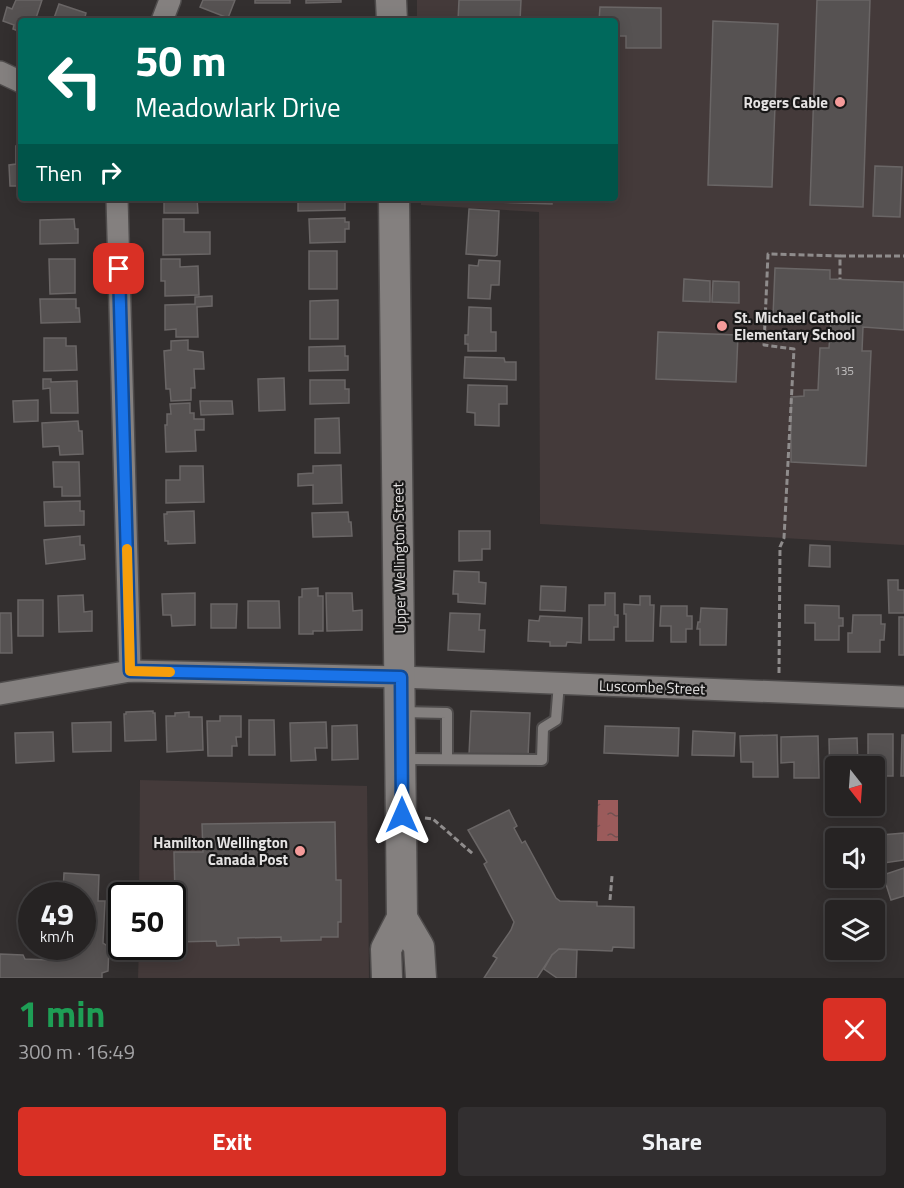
<!DOCTYPE html>
<html lang="en">
<head>
<meta charset="utf-8">
<style>
	:root { --surface:#262323; --page:#322f30; --text:#f1f3f6; --muted:#a4a4a6; --line:#424041; --accent:#d93025 }
	body { margin:0; font-family:"Titillium Web",sans-serif; background:var(--page); color:var(--text); height:100vh; display:flex; flex-direction:column; font-size:22px; white-space:nowrap }
	* { box-sizing:border-box; margin:0 }
	p { font-size:20px; color:var(--muted) }
	.icon { flex:none; width:33px; height:33px; fill:none; stroke:currentColor; stroke-width:2; stroke-linecap:round; stroke-linejoin:round }
	.map { position:relative; height:978px; overflow:hidden }
	.side { display:flex; flex-direction:column; background:var(--surface); flex:1 }
	.side>* { flex:none }
	.banner { position:absolute; left:18px; top:18px; width:600px; height:183px; border-radius:6px; box-shadow:0 3px 15px #0003,0 0 0 2px var(--line); background:#00695c; color:#fff; overflow:hidden }
	.needle { width:39px; rotate:163deg }
	.controls { position:absolute; left:825px; top:756px; display:grid; gap:12px }
	.controls a { display:grid; place-items:center; width:60px; height:60px; border-radius:6px; background:var(--surface); box-shadow:0 3px 15px #0003,0 0 0 2px var(--line); font-size:30px }
	.speed { position:absolute; left:18px; top:882px; display:flex; gap:12px; font-size:30px; font-weight:700; text-align:center }
	.speed>* { display:grid; place-content:center; width:78px; height:78px; border-radius:50%; background:var(--surface); box-shadow:0 3px 15px #0003,0 0 0 2px var(--line); line-height:1 }
	.speed small { font-size:15px; font-weight:400 }
	.speed .limit { border:3px solid #111; border-radius:9px; background:#fff; color:#111 }
	.pin { position:absolute; display:grid; place-items:center; width:51px; height:51px; color:#fff; margin:-26px; border-radius:12px; box-shadow:0 3px 9px #0006 }
	.me { position:absolute; width:66px; margin:-33px; rotate:0deg; stroke-linejoin:round; filter:drop-shadow(0 0 4px #0008) }
	.turn { display:flex; align-items:center; gap:21px; height:126px; padding:0 18px; font-size:27px }
	.turn .icon { width:78px; height:78px; stroke-width:2.5 }
	.turn b { display:block; font-size:42px; line-height:51px }
	.then { display:flex; align-items:center; height:57px; padding:0 18px; background:#0003; gap:12px; font-size:22px }
	.round { display:grid; place-items:center; flex:none; width:63px; height:63px; border-radius:6px; background:var(--page) }
	.head { display:flex; align-items:center; justify-content:space-between; height:102px; padding:0 18px }
	h1 { font-size:36px; font-weight:700; line-height:45px; color:#1e9e55 }
	.button { display:flex; gap:12px; margin-top:auto; padding:12px 18px }
	.button a { flex:1; height:69px; border-radius:6px; background:var(--accent); color:#fff; font-size:24px; font-weight:700; line-height:69px; text-align:center }
	.button a+a { background:var(--page); color:var(--text) }
	.map>svg:first-child { display:block }
	.built { fill:#443a3a }
	.water { fill:url(#water-ripples) }
	.building { fill:#565252; stroke:#6a6666; stroke-width:1.5 }
	.lines { fill:none; stroke-linecap:round; stroke-linejoin:round }
	.service-casing { stroke:#4f4c4c; stroke-width:14 }
	.minor-casing { stroke:#4f4c4c; stroke-width:24 }
	.secondary-casing { stroke:#4f4c4c; stroke-width:33 }
	.path { stroke:#8f8c8c; stroke-width:3; stroke-dasharray:6 3; stroke-linecap:butt }
	.service { stroke:#84807f; stroke-width:10 }
	.minor { stroke:#84807f; stroke-width:21 }
	.secondary { stroke:#84807f; stroke-width:30 }
	.route-casing { stroke:#114b97; stroke-width:15 }
	.route { stroke:#1a73e8; stroke-width:10 }
	.slow { stroke:#f59e0b; stroke-width:10 }
	.poi-dot { fill:#f59b9a; stroke:#191818; stroke-width:2 }
	.labels { text-anchor:middle; dominant-baseline:central; stroke-width:4.5; stroke-linejoin:round; paint-order:stroke }
	.number-label { font-size:12px; fill:#c1bfbf }
	.poi-label { font-size:15px; font-weight:bold; fill:#e5e3e3; stroke:#191818; text-anchor:end }
	.street-label { font-size:15px; fill:#e5e3e3; stroke:#191818 }
</style>
</head>
<body>
<div class="map">
<svg width="904" height="978" viewBox="0 0 904 978">
	<defs>
		<pattern id="water-ripples" width="26" height="14" patternUnits="userSpaceOnUse" patternTransform="scale(1.5)"><rect width="26" height="14" fill="#9b5b5b"/><path d="M2 4q2-2 4 0t4 0M15 11q2-2 4 0t4 0" fill="none" stroke="#705050"/></pattern>
	</defs>
	<rect width="100%" height="100%" fill="#332f2f"/>
	<g class="built">
		<path d="M417 0H904V545L540 524 539 212 421 205V198H615V21H417Z"/>
		<path d="M140 780 367 786 369 978H138L139 947 172 946V896L139 895Z"/>
	</g>
	<path class="water" d="M598 800H618V841H597Z"/>
	<g class="building">
		<path d="M16 0H42L36 18 44 21H21V32L13 29 14 25 3 21 7 7 12 9Z"/>
		<path d="M203 0H235L228 18 200 7Z"/>
		<rect x="255" y="0" width="35" height="3"/>
		<path d="M306 0H341V2L306 3Z"/>
		<path d="M459 0H521L520 21H458Z"/>
		<path d="M817 0H870L863 207 810 205Z"/>
		<path d="M59 4 86 13 84 21H53Z"/>
		<path d="M600 7 661 8V48H626V36H615V21H599Z"/>
		<path d="M713 21 778 24 772 187 708 185Z"/>
		<path d="M16 146H21V186H10L9 165 16 164Z"/>
		<path d="M875 166 902 167 900 217 873 216Z"/>
		<path d="M164 198H197L198 213H164Z"/>
		<path d="M298 198H345V210L298 211Z"/>
		<path d="M466 198H552V204L466 201Z"/>
		<path d="M469 209 499 211 497 255 495 256 466 254Z"/>
		<path d="M345 218V222H349V229H345V242L310 243 309 219Z"/>
		<path d="M74 219 75 229H78V243L40 244V220Z"/>
		<path d="M163 219H184V232H210V254L163 255Z"/>
		<rect x="309" y="251" width="28" height="38"/>
		<path d="M49 259H75V293L50 294Z"/>
		<path d="M161 259H180V267L198 266 199 295 165 296V281H161Z"/>
		<path d="M479 260 500 261 499 285H491L490 299 468 298 469 265 478 266Z"/>
		<path d="M775 268 830 270V279L904 282V330L863 327 862 351H871L866 466 791 462V397L804 396V390H818L820 348H829L831 319 773 316Z"/>
		<path d="M684 279 710 281V302L683 301Z"/>
		<path d="M713 281 739 282V303L712 302Z"/>
		<path d="M212 296V306L197 307 198 337H176V329L165 330V305L195 304V297Z"/>
		<path d="M40 299H76V308H79L80 322 41 323Z"/>
		<path d="M338 300V339H310V301Z"/>
		<path d="M469 307 491 308V332H496V351H468V344H465V335H468Z"/>
		<path d="M658 332 738 335 736 382 656 379Z"/>
		<path d="M44 338H66V346H76L77 370 44 371Z"/>
		<path d="M188 340V350L203 352 204 369H194L195 388H191V400L171 401 170 389H166L164 351 171 350V341Z"/>
		<path d="M345 346V356H348V370L309 371V347Z"/>
		<path d="M465 357 504 358 505 362H516V380L464 378Z"/>
		<path d="M284 378 285 410 259 411 258 379Z"/>
		<path d="M43 379H51V382L77 381 78 413H51L50 388 43 389Z"/>
		<path d="M310 380H345V389H349V403L310 404Z"/>
		<path d="M468 385 507 386V404H499V426L475 425V413L467 412Z"/>
		<path d="M38 400V421L14 422 13 401Z"/>
		<path d="M200 401H232L233 414 201 415Z"/>
		<path d="M190 403V413H194V419H204V430H195L196 451 166 452 165 425H167V414H171L170 404Z"/>
		<path d="M339 418 340 453H315V419Z"/>
		<path d="M78 421 79 431H82L83 454 60 455 59 446 43 447 42 423Z"/>
		<path d="M53 462H79L80 496H62V487H54Z"/>
		<path d="M341 465 342 503 313 504V485L298 486V474L313 473V466Z"/>
		<path d="M180 466H203L204 502 166 503V480H180Z"/>
		<path d="M80 501V511H84V525L45 526 44 502Z"/>
		<path d="M194 511 195 543 168 544V541H165L164 514H167V512Z"/>
		<path d="M348 512 349 522H351L352 536 313 537 312 513Z"/>
		<path d="M459 531H490V549H482V560L459 561Z"/>
		<path d="M80 536V545H84L85 559 46 564 44 540Z"/>
		<path d="M810 545 830 546V567L809 566Z"/>
		<path d="M454 571 479 572V582L486 583 485 604 458 602V594H453Z"/>
		<path d="M888 580H898V590H904V613H889Z"/>
		<path d="M541 586 566 587 565 611 540 610Z"/>
		<path d="M318 588V596H323V631H313V634H299V597H302V589Z"/>
		<path d="M195 593V625L172 626 171 615H163L162 594Z"/>
		<path d="M326 593H352L353 611 362 610V630L327 631Z"/>
		<path d="M605 593H615V615H618V627H614V640H589V605H605Z"/>
		<path d="M83 595 84 612 92 611V631L59 632 58 596Z"/>
		<path d="M640 596H650V605H654L653 641H626V614H624V604L640 605Z"/>
		<rect x="18" y="600" width="25" height="36"/>
		<path d="M248 601H279L280 628H248Z"/>
		<path d="M211 604H237L236 628H211Z"/>
		<path d="M805 605 839 606V618H843V626H839V640H815V623H805Z"/>
		<path d="M661 606H687V616H692V629H686V642H671V626H660Z"/>
		<path d="M701 608 727 609 726 645H700V629H697L698 622H700Z"/>
		<path d="M0 613H11L12 653H0Z"/>
		<path d="M450 613 480 614 479 630H485L484 652 448 650Z"/>
		<path d="M853 615H881V624H885L884 640H880V652H848V633H852Z"/>
		<path d="M540 616 582 618 581 643 567 642 566 646H550V642L528 641 529 620 539 621Z"/>
		<rect x="899" y="617" width="5" height="38"/>
		<path d="M153 711V713H155L156 740 125 741 124 714H126V712Z"/>
		<path d="M471 711 530 713 528 757 469 755Z"/>
		<path d="M189 712V717H202L203 750 167 752 166 716H175V713Z"/>
		<path d="M220 716H241V737H236L237 746H232V756H208L207 721H220Z"/>
		<path d="M249 720H274L275 755H249Z"/>
		<path d="M111 722V751L73 752 72 723Z"/>
		<path d="M326 722 327 748H315L316 760 291 761 290 723Z"/>
		<path d="M357 725 358 759 332 760V726Z"/>
		<path d="M605 726 679 728 678 756 604 753Z"/>
		<path d="M693 731 735 733 734 756 692 755Z"/>
		<path d="M53 732 54 761 16 763 15 733Z"/>
		<path d="M868 734H893V776H874V766H868Z"/>
		<path d="M777 735 778 777H753V762H741L740 736Z"/>
		<path d="M902 735H904V776H901Z"/>
		<path d="M818 736 819 778H794V762L781 763V737Z"/>
		<path d="M857 738 858 766H836V787H830L829 739Z"/>
		<path d="M509 810 517 826 514 828 522 843 525 841 556 898 560 901 597 902V906L634 907V948L613 947 612 951 559 949 552 955 537 978H484L497 958 493 956 511 930 514 922 484 864 487 862 468 830Z"/>
		<path d="M335 822 336 880H341V922H338V937H321V940L281 941V937L238 938 239 945 217 946 216 941 176 942 174 852H203L202 824Z"/>
		<path d="M904 833V860L884 863 881 835Z"/>
		<path d="M904 868V896L891 900 883 875Z"/>
		<path d="M64 873 99 875 98 901H105L103 943 109 947 108 971 102 973V978H0V954L23 955 25 959 49 960V955H57V946H82V896H58V893H63Z"/>
		<path d="M559 949 577 950 576 978H557L544 969 552 955Z"/>
	</g>
	<g class="lines">
		<g class="service-casing">
			<g id="service">
				<path d="M401 712 447 713V759"/>
				<path d="M403 759 542 760 543 728 556 720 559 683"/>
			</g>
		</g>
		<g class="minor-casing">
			<g id="minor">
				<path d="M162 21 170 0"/>
				<path d="M0 72 21 82"/>
				<path d="M117 198 130 671"/>
				<path d="M0 694 130 671 401 677 904 697"/>
			</g>
		</g>
		<g class="secondary-casing">
			<g id="secondary">
				<path d="M391 0 392 21"/>
				<path d="M402 918 419 947 421 978"/>
				<path d="M387 978 386 949 402 918 394 198"/>
			</g>
		</g>
		<g class="path">
			<path d="M840 256H904"/>
			<path d="M779 673 780 547 784 538 794 349 764 345 768 254 840 256V279"/>
			<path d="M425 818 433 819 473 854"/>
			<path d="M610 900 612 876"/>
		</g>
		<use href="#service" class="service"/>
		<use href="#minor" class="minor"/>
		<use href="#secondary" class="secondary"/>
	</g>
	<g class="lines">
		<g class="route-casing">
			<path id="route" d="M119 269 130 671 401 677 402 815"/>
		</g>
		<use href="#route" class="route"/>
		<path class="slow" d="M127 549 130 671 170 672"/>
	</g>
	<g class="poi-dot">
		<circle cx="840" cy="102" r="6"/>
		<circle cx="722" cy="326" r="6"/>
		<circle cx="300" cy="851" r="6"/>
	</g>
	<g class="labels">
		<g class="number-label">
			<text x="844" y="370">135</text>
		</g>
		<g class="poi-label">
			<text x="828" y="102">Rogers Cable</text>
			<text x="734" y="317" text-anchor="start">St. Michael Catholic<tspan x="734" dy="17">Elementary School</tspan></text>
			<text x="288" y="842">Hamilton Wellington<tspan x="288" dy="17">Canada Post</tspan></text>
		</g>
		<g class="street-label">
			<text transform="translate(399 558) rotate(-91)">Upper Wellington Street</text>
			<text transform="translate(652 687) rotate(2)">Luscombe Street</text>
		</g>
	</g>
</svg>
<div class="controls">
<a><svg class="needle" viewBox="-14 -14 28 28"><path d="M0-13l5 13h-10z" fill="#e53935"/><path d="M0 13l5-13h-10z" fill="#a4a4a6"/></svg></a>
<a><svg class="icon" aria-label="sound" viewBox="0 0 24 24"><path d="M4 9h4l5-4v14l-5-4H4zM17 9q2 3 0 6"/></svg></a>
<a><svg class="icon" aria-label="layers" viewBox="0 0 24 24"><path d="M12 4l9 5-9 5-9-5zM3 14l9 5 9-5"/></svg></a>
</div>
<div class="speed"><div>49<small>km/h</small></div><div class="limit">50</div></div>
<div class="pin" style="left:119px;top:269px;background:#d93025"><svg class="icon" aria-label="arrive" viewBox="0 0 24 24"><path d="M6 21V4h12l-3 4 3 4H6"/></svg></div>
<svg class="me" style="left:402px;top:815px" viewBox="-20 -20 40 40"><path d="M0-17L14 15 0 8-14 15z" fill="#1a73e8" stroke="#fff" stroke-width="4"/></svg>
<div class="banner">
<div class="turn"><svg class="icon" aria-label="left" viewBox="0 0 24 24"><path d="M17 20v-9H6M10 6l-5 5 5 5"/></svg><div><b>50 m</b>Meadowlark Drive</div></div>
<div class="then">Then<svg class="icon" aria-label="right" viewBox="0 0 24 24"><path d="M7 20v-9h11M14 6l5 5-5 5"/></svg></div>
</div>
</div>
<section class="side">
<div class="head"><div><h1>1 min</h1><p>300 m · 16:49</p></div><a class="round" style="background:#d93025;color:#fff"><svg class="icon" aria-label="close" viewBox="0 0 24 24"><path d="M6 6l12 12M18 6L6 18"/></svg></a></div>
<div class="button"><a>Exit</a><a>Share</a></div>
</section>
</body>
</html>
